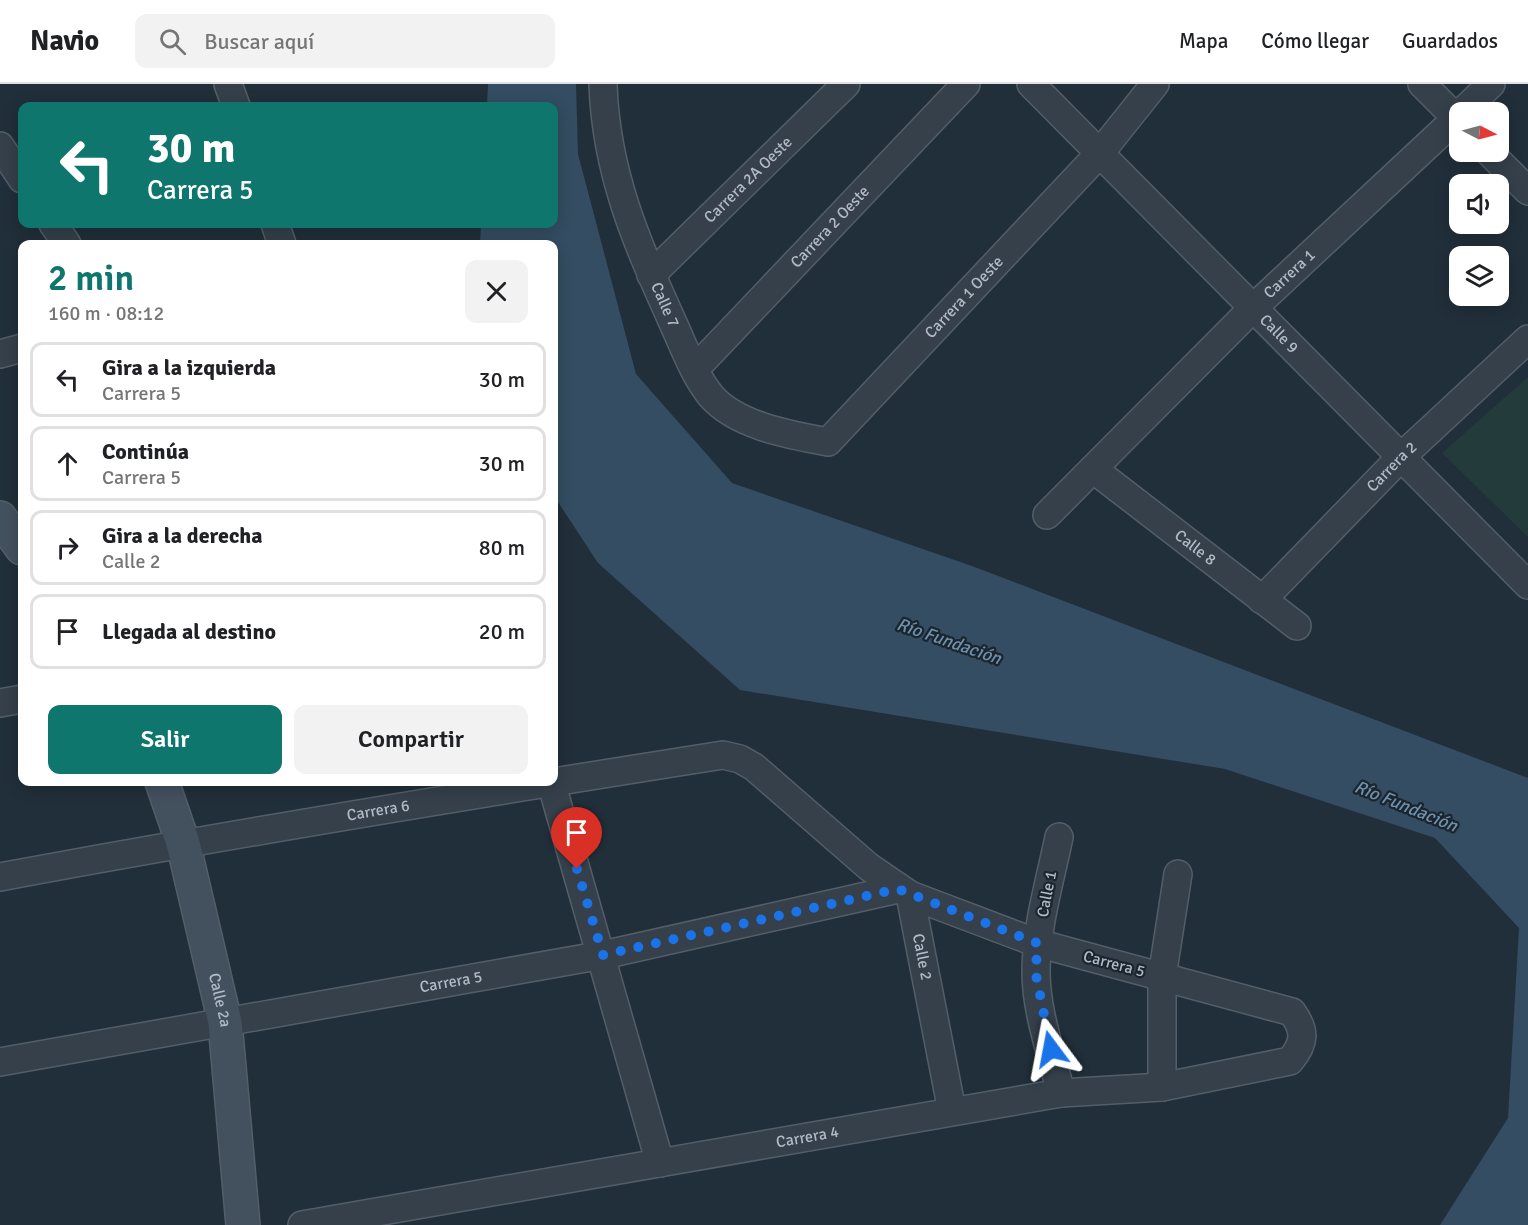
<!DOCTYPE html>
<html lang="es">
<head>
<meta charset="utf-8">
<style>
	:root { --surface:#fff; --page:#f2f2f2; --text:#202124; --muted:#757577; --line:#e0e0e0; --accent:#0f766e }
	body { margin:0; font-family:Signika,sans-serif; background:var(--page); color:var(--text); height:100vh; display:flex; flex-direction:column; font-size:22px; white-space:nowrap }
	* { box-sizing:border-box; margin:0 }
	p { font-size:20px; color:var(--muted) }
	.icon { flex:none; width:33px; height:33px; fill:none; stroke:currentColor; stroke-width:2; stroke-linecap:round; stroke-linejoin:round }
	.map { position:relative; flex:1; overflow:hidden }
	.panel { position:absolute; left:18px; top:156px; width:540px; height:546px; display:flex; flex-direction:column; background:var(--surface); border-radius:12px; box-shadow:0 3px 15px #0003 }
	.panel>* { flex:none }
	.banner { position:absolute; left:18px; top:18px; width:540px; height:126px; border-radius:12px; box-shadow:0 3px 15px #0003; background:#0f766e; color:#fff; overflow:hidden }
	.needle { width:39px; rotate:96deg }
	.controls { position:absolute; left:1449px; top:18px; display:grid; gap:12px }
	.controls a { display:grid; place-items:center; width:60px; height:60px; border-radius:12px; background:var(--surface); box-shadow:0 3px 15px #0003; font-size:30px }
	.pin { position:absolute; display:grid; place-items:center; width:51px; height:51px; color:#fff; margin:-62px -26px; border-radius:50% 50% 50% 0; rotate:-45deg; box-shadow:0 0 6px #0007 }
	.pin .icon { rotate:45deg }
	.me { position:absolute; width:66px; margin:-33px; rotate:347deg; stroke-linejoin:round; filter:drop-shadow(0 0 4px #0008) }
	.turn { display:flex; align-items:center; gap:21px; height:126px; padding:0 30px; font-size:27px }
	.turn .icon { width:78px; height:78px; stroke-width:2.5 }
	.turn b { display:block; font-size:42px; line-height:51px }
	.round { display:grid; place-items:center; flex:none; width:63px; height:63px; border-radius:12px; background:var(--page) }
	.summary { display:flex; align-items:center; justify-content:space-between; height:102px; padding:0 30px }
	h1 { font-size:36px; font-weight:600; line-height:45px; color:var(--accent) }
	.cta { display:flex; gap:12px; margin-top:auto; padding:12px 30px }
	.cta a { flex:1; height:69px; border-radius:12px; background:var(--accent); color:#fff; font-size:24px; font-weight:600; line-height:69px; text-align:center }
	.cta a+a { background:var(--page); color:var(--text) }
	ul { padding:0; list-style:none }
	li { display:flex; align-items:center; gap:18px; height:75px; margin:0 12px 9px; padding:0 18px; border:3px solid var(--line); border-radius:12px }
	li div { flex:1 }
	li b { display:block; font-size:22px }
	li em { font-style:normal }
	header { display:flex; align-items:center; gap:36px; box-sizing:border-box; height:84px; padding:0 30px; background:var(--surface); border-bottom:2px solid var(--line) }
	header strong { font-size:28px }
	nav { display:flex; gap:33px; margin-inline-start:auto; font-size:21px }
	.search { width:420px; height:54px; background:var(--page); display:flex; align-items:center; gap:15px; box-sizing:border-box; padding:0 21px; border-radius:12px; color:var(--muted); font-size:22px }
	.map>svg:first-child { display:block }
	.green { fill:#233b3b }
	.water { fill:#344d62 }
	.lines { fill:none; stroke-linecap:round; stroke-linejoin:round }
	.minor-casing { stroke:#535e68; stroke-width:30 }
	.secondary-casing { stroke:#535e68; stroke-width:36 }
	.minor { stroke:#35404b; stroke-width:27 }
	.secondary { stroke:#43505e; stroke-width:33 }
	.route { stroke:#1a73e8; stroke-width:10; stroke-dasharray:0 18 }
	.labels { text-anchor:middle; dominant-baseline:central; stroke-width:4.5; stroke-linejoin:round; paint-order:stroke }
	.street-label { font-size:16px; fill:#b0bbc7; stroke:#1a252f }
	.water-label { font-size:18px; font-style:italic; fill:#6f90ab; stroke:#1a252f }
</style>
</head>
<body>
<header>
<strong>Navio</strong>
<div class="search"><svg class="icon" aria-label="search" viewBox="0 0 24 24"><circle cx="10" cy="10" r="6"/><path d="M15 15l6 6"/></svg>Buscar aquí</div>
<nav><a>Mapa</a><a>Cómo llegar</a><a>Guardados</a></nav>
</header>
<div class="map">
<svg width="1528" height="1141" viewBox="0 0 1528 1141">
	<rect width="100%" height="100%" fill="#212f3a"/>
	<path class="green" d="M1528 293V453L1442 369Z"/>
	<path class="water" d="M488 0H576L578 70 636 290 732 399 972 482 1528 694V1141H1440L1508 1034 1519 844 1435 754 1225 685 740 606 598 479 554 412V160H480L481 140H554V22H487Z"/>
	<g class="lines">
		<g class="minor-casing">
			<g id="minor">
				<path d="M228 0 236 22"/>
				<path id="s1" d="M603 0C606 90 637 159 673 239 684 263 694 291 711 312 737 342 791 351 828 358L1100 69 1155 0"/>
				<path id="s2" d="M1031 0 1528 501"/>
				<path d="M1422 0 1460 38"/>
				<path d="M1462 28 1491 0"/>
				<path d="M0 62 22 95"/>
				<path d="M1489 68 1528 107"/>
				<path d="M53 140 67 160"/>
				<path d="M275 140 282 160"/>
				<path id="s3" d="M651 191 846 0"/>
				<path d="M0 270 22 264"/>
				<path id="s4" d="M695 285 966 0"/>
				<path id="s5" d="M1093 385 1297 542"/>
				<path id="s6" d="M1047 431 1252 225 1460 31"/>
				<path id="s7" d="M1262 516 1401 373 1528 255"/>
				<path d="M0 619 22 615"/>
				<path d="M551 698 660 1079"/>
				<path d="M1059 753C1050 797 1036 843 1036 888 1036 928 1052 971 1061 1009"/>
				<path id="s8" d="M0 793C240 748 482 709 723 671L740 675 754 683 869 783 910 811 952 1027"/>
				<path id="s9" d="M0 978 603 871 898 805"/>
				<path d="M1162 1003V893L1178 790"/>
				<path id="s10" d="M302 1141 1061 1009 1162 1003 1290 977C1305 959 1306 947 1292 928L1037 859 910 811"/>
			</g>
		</g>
		<g class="secondary-casing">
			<g id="secondary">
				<path d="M0 434 22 464"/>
				<path id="s11" d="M162 698 183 759 225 938 243 1141"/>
			</g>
		</g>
		<use href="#minor" class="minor"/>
		<use href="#secondary" class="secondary"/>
	</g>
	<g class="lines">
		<path class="route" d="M577 785 603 871 898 805 1037 859 1036 891 1051 965"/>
	</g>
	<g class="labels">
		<g class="street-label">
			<text stroke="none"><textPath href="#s3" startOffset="136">Carrera 2A Oeste</textPath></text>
			<text stroke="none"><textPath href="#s4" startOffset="196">Carrera 2 Oeste</textPath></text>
			<text stroke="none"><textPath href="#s6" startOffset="342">Carrera 1</textPath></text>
			<text stroke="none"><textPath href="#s1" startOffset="660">Carrera 1 Oeste</textPath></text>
			<text stroke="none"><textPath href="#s1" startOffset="231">Calle 7</textPath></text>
			<text stroke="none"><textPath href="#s2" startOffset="352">Calle 9</textPath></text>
			<text stroke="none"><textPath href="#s7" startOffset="186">Carrera 2</textPath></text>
			<text stroke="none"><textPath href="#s5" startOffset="129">Calle 8</textPath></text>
			<text stroke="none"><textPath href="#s8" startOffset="384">Carrera 6</textPath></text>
			<text transform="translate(1047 810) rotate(-79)">Calle 1</text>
			<text stroke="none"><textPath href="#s8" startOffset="1032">Calle 2</textPath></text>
			<text transform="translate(1114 880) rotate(15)">Carrera 5</text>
			<text stroke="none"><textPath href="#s9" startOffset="458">Carrera 5</textPath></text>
			<text stroke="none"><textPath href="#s11" startOffset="226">Calle 2a</textPath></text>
			<text stroke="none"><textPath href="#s10" startOffset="513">Carrera 4</textPath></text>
		</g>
		<g class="water-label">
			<text transform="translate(949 557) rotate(19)">Río Fundación</text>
			<text transform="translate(1406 722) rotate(22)">Río Fundación</text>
		</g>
	</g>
</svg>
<div class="controls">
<a><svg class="needle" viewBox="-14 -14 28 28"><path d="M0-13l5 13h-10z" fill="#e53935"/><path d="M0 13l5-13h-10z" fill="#757577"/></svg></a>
<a><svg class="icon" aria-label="sound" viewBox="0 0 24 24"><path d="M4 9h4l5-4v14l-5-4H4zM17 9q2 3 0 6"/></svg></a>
<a><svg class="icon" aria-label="layers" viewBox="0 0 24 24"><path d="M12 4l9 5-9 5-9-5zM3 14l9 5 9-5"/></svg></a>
</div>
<div class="pin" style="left:577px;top:785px;background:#d93025"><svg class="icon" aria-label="arrive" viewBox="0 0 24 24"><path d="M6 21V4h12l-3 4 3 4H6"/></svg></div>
<svg class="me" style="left:1051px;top:965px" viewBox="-20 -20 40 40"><path d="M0-17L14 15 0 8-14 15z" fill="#1a73e8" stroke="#fff" stroke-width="4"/></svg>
<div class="banner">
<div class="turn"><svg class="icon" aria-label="left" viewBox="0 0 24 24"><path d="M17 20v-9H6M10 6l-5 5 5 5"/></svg><div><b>30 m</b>Carrera 5</div></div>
</div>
<section class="panel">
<div class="summary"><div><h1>2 min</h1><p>160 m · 08:12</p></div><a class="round"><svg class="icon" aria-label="close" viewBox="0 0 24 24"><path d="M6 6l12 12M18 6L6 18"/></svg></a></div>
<ul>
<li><svg class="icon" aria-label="left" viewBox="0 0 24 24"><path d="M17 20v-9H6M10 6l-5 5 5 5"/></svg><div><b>Gira a la izquierda</b><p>Carrera 5</p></div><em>30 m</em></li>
<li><svg class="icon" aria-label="ahead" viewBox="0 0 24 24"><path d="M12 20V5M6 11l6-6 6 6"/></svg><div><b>Continúa</b><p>Carrera 5</p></div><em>30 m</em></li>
<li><svg class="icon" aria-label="right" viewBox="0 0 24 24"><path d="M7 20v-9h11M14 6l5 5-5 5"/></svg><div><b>Gira a la derecha</b><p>Calle 2</p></div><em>80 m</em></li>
<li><svg class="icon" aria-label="arrive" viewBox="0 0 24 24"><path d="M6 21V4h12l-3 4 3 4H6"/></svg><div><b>Llegada al destino</b></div><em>20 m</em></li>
</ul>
<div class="cta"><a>Salir</a><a>Compartir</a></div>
</section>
</div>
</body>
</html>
